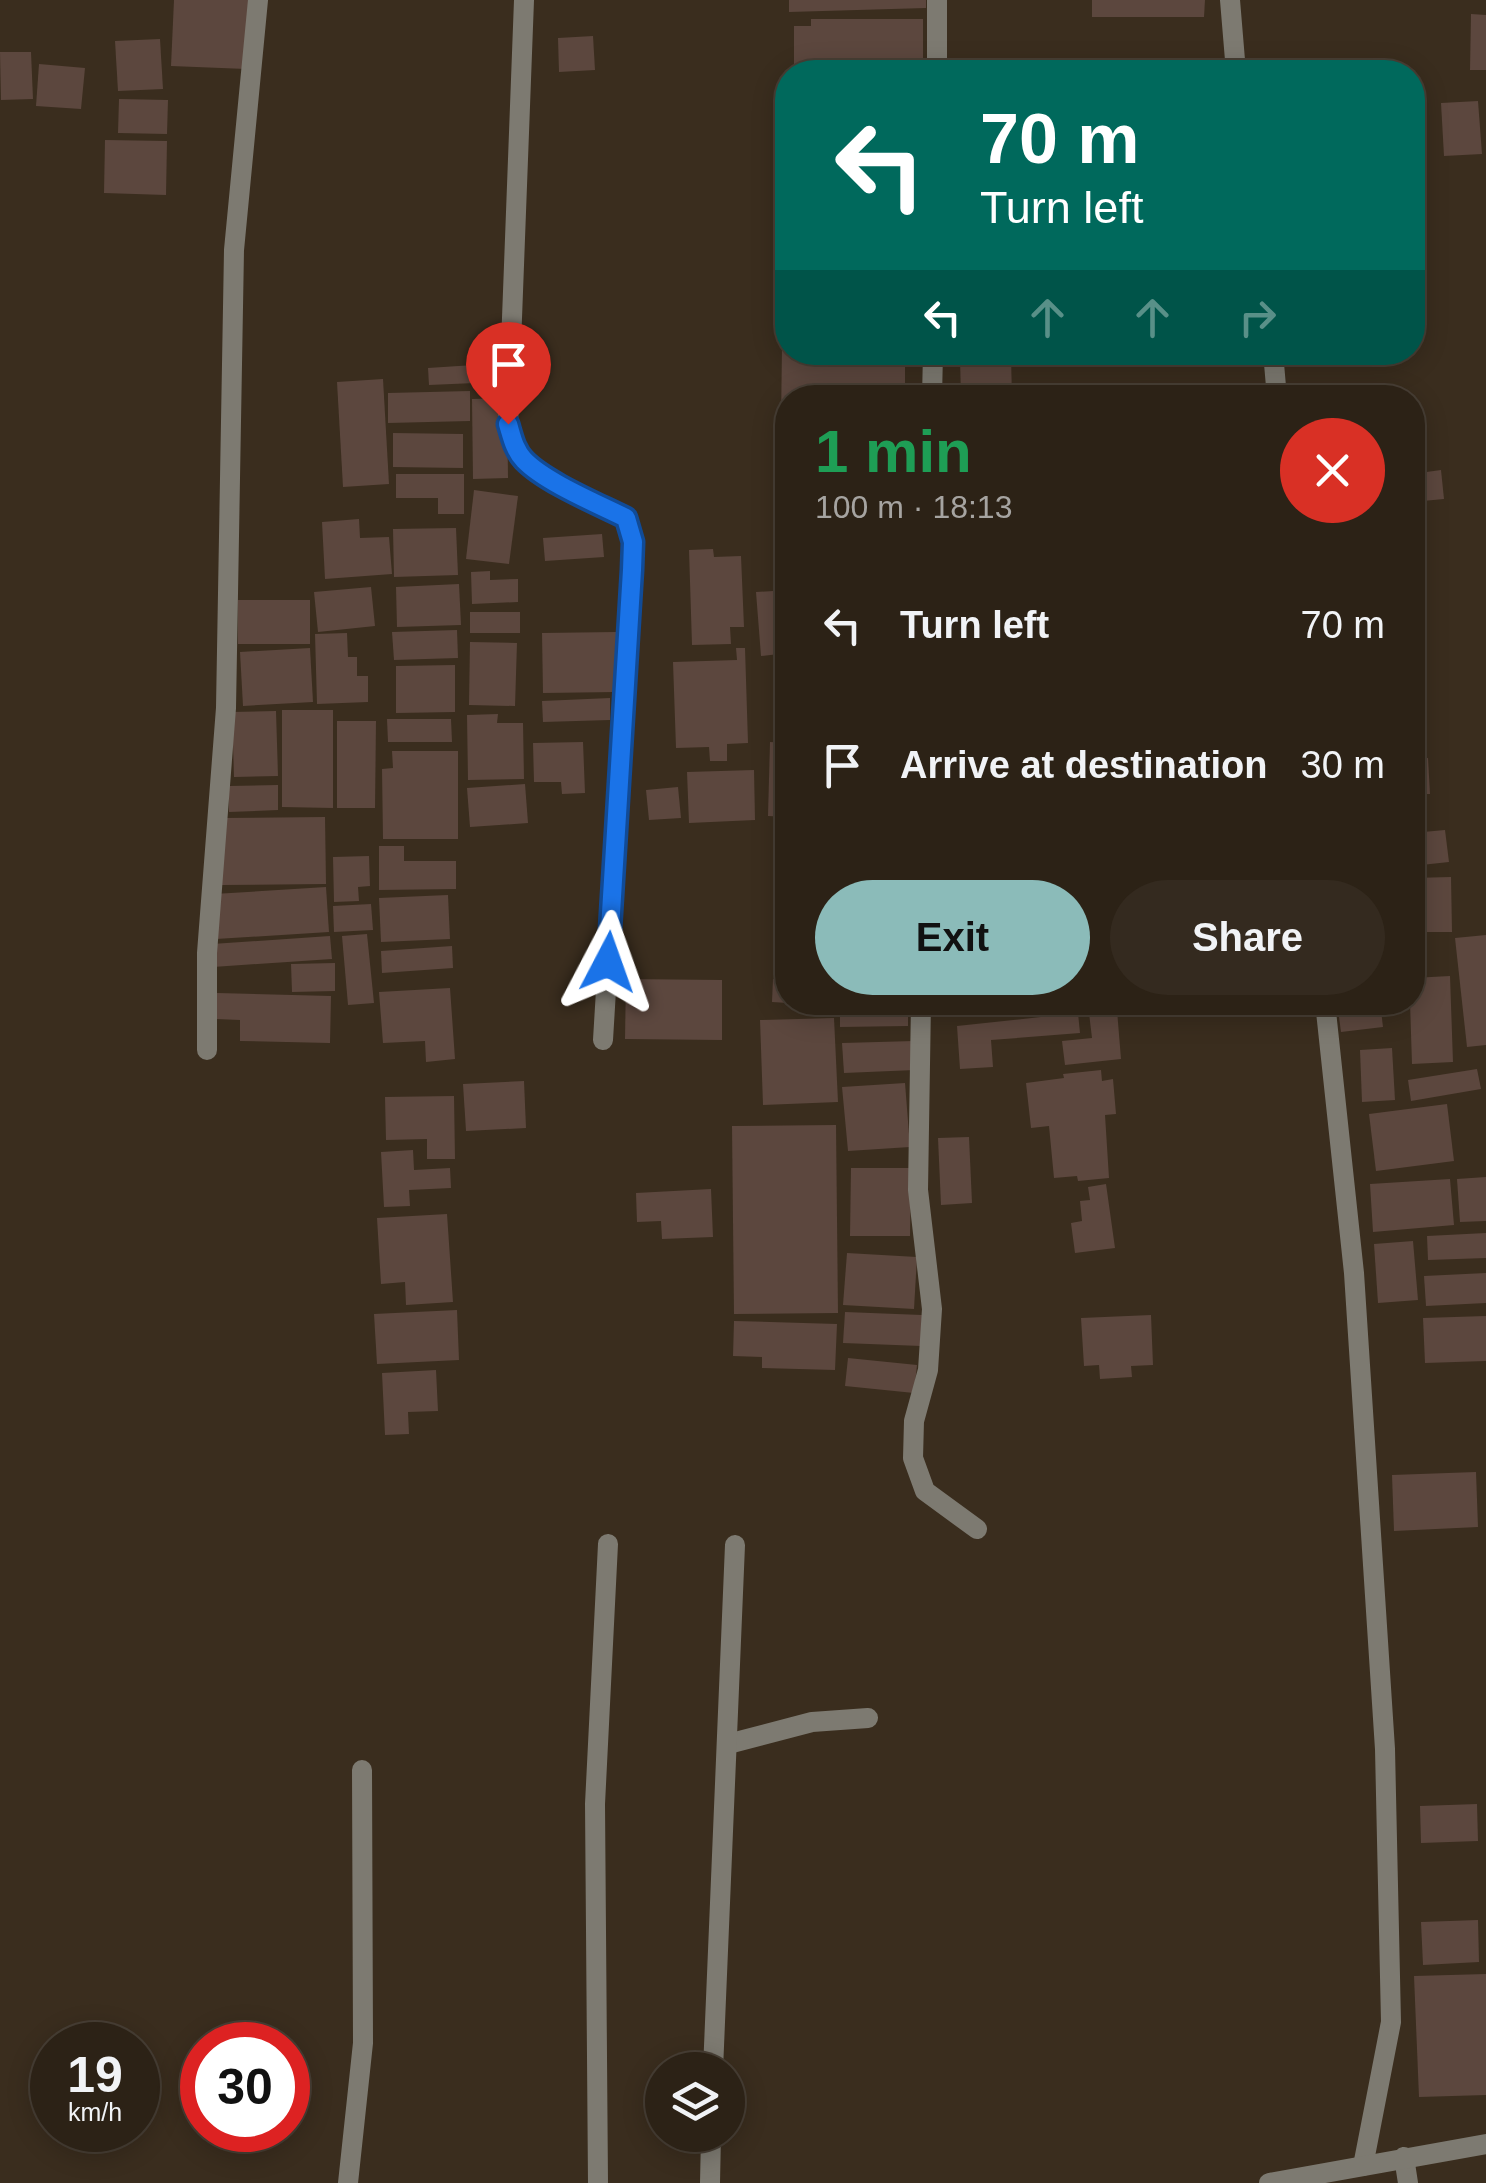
<!DOCTYPE html>
<html lang="en">
<head>
<meta charset="utf-8">
<style>
	:root { --surface:#2c2216; --page:#342a1f; --text:#f1f3f6; --muted:#a6a4a1; --line:#483f35; --accent:#8bbbb9 }
	body { margin:0; font-family:Arial,sans-serif; background:var(--page); color:var(--text); height:100vh; display:flex; flex-direction:column; font-size:38px; white-space:nowrap }
	* { box-sizing:border-box; margin:0 }
	p { font-size:32px; color:var(--muted) }
	.icon { flex:none; width:55px; height:55px; fill:none; stroke:currentColor; stroke-width:2; stroke-linecap:round; stroke-linejoin:round }
	.map { position:relative; flex:1; overflow:hidden }
	.drawer { position:absolute; left:775px; top:385px; width:650px; height:630px; display:flex; flex-direction:column; background:var(--surface); border-radius:40px; box-shadow:0 5px 25px #0003,0 0 0 2px var(--line) }
	.drawer>* { flex:none }
	.guide { position:absolute; left:775px; top:60px; width:650px; height:305px; border-radius:40px; box-shadow:0 5px 25px #0003,0 0 0 2px var(--line); background:#00695c; color:#fff; overflow:hidden }
	.buttons { position:absolute; left:645px; top:2052px; display:grid; gap:20px }
	.buttons a { display:grid; place-items:center; width:100px; height:100px; border-radius:50%; background:var(--surface); box-shadow:0 5px 25px #0003,0 0 0 2px var(--line); font-size:50px }
	.speed { position:absolute; left:30px; top:2022px; display:flex; gap:20px; font-size:50px; font-weight:700; text-align:center }
	.speed>* { display:grid; place-content:center; width:130px; height:130px; border-radius:50%; background:var(--surface); box-shadow:0 5px 25px #0003,0 0 0 2px var(--line); line-height:1 }
	.speed small { font-size:25px; font-weight:400 }
	.speed .limit { border:15px solid #d22; background:#fff; color:#111 }
	.pin { position:absolute; display:grid; place-items:center; width:85px; height:85px; color:#fff; margin:-102px -42px; border-radius:50% 50% 50% 0; rotate:-45deg; box-shadow:0 0 10px #0007 }
	.pin .icon { rotate:45deg }
	.me { position:absolute; width:110px; margin:-55px; rotate:4deg; stroke-linejoin:round; filter:drop-shadow(0 0 8px #0008) }
	.turn { display:flex; align-items:center; gap:35px; height:210px; padding:0 40px; font-size:45px }
	.turn .icon { width:130px; height:130px; stroke-width:2.5 }
	.turn b { display:block; font-size:70px; line-height:85px }
	.lanes { display:flex; align-items:center; height:95px; padding:0 40px; background:#0003; justify-content:center; gap:50px; direction:ltr }
	.lanes .off { opacity:.35 }
	.round { display:grid; place-items:center; flex:none; width:105px; height:105px; border-radius:52px; background:var(--page) }
	.overview { display:flex; align-items:center; justify-content:space-between; height:170px; padding:0 40px }
	h1 { font-size:60px; font-weight:700; line-height:75px; color:#1e9e55 }
	.button { display:flex; gap:20px; margin-top:auto; padding:20px 40px }
	.button a { flex:1; height:115px; border-radius:60px; background:var(--accent); color:#111; font-size:40px; font-weight:700; line-height:115px; text-align:center }
	.button a+a { background:var(--page); color:var(--text) }
	ul { padding:0; list-style:none }
	li { display:flex; align-items:center; gap:30px; height:140px; padding:0 40px }
	li div { flex:1 }
	li b { display:block; font-size:38px }
	li em { font-style:normal }
	.map>svg:first-child { display:block }
	.building { fill:#5c473e }
	.lines { fill:none; stroke-linecap:round; stroke-linejoin:round }
	.street { stroke:#7d7a71; stroke-width:20 }
	.route-casing { stroke:#114b97; stroke-width:25 }
	.route { stroke:#1a73e8; stroke-width:18 }
</style>
</head>
<body>
<div class="map">
<svg width="1486" height="2183" viewBox="0 0 1486 2183">
	<rect width="100%" height="100%" fill="#3a2d1e"/>
	<g class="building">
		<path d="M174 0H249L246 69 171 66Z"/>
		<path d="M789 0H926V8L789 12Z"/>
		<path d="M1092 0H1205L1204 17H1092Z"/>
		<path d="M1471 14 1486 15V70H1470Z"/>
		<path d="M811 19H923V72H794V26H811Z"/>
		<path d="M593 36 595 70 559 72 558 38Z"/>
		<path d="M160 39 163 89 118 91 115 41Z"/>
		<path d="M0 52H31L33 99 1 100Z"/>
		<path d="M39 64 85 68 81 109 36 106Z"/>
		<path d="M119 99 168 100 167 134 118 133Z"/>
		<path d="M1478 101 1482 154 1444 156 1441 103Z"/>
		<path d="M105 140 167 141 166 195 104 193Z"/>
		<path d="M783 272H788V352H905V398H788V421H781Z"/>
		<path d="M479 340H501L502 386 480 387Z"/>
		<path d="M1011 356 1012 398H961L960 357Z"/>
		<path d="M474 365 475 383 429 385 428 368Z"/>
		<path d="M383 379 389 484 343 487 337 382Z"/>
		<path d="M1080 384 1081 398H1028L1027 388Z"/>
		<path d="M470 391V421L388 423V393Z"/>
		<path d="M507 398 508 478 473 479 472 399Z"/>
		<path d="M393 433 463 434V468L393 467Z"/>
		<path d="M1441 470 1444 499 1412 502V474Z"/>
		<path d="M396 474H464V514H438V498H396Z"/>
		<path d="M474 490 518 496 509 564 466 559Z"/>
		<path d="M359 519 360 538 389 537 392 574 325 579 322 522Z"/>
		<path d="M456 528 458 575 394 577 393 529Z"/>
		<path d="M602 534 604 557 545 561 543 538Z"/>
		<path d="M713 549 714 557 741 556 744 627H730L731 644 692 645 689 550Z"/>
		<path d="M490 571V580L518 579V602L472 604 471 572Z"/>
		<path d="M459 584 461 625 397 627 396 587Z"/>
		<path d="M371 587 375 626 318 632 314 592Z"/>
		<path d="M788 590V635H778L779 654 761 656 756 592Z"/>
		<rect x="238" y="600" width="72" height="44"/>
		<rect x="470" y="612" width="50" height="21"/>
		<path d="M457 630 458 658 394 660 392 632Z"/>
		<path d="M616 632V692L543 693 542 633Z"/>
		<path d="M347 633 348 657H357V676H368V702L317 704 315 634Z"/>
		<path d="M470 642 517 643 515 706 469 705Z"/>
		<path d="M310 648 313 702 243 706 240 652Z"/>
		<path d="M736 648H745L748 743 727 744V761H710L709 747 676 748 673 662 737 660Z"/>
		<path d="M455 665V712L396 713V666Z"/>
		<path d="M610 698V720L543 722 542 701Z"/>
		<path d="M282 710H333V808L282 807Z"/>
		<path d="M276 711 278 776 234 777 232 712Z"/>
		<path d="M498 714 497 723H523L524 779 468 780 467 715Z"/>
		<path d="M387 719H451L452 742H388Z"/>
		<path d="M337 721H376L375 808H337Z"/>
		<path d="M583 742 585 793 562 794 561 782H534L533 743Z"/>
		<path d="M770 742 788 743V817L768 816Z"/>
		<path d="M392 751H458V839H383L382 769 393 768Z"/>
		<path d="M1428 758 1430 794H1412V759Z"/>
		<path d="M754 770 755 820 689 823 687 772Z"/>
		<path d="M525 784 528 823 470 827 467 788Z"/>
		<path d="M278 785V810L229 812V786Z"/>
		<path d="M678 787 681 818 649 820 646 790Z"/>
		<path d="M325 817 326 884 221 885V818Z"/>
		<path d="M1445 830 1449 862 1412 866V833Z"/>
		<path d="M379 846H404V861H456V889L379 890Z"/>
		<path d="M369 856 370 886 358 887 359 901 334 902 333 857Z"/>
		<path d="M1451 877 1452 932H1413L1412 878Z"/>
		<path d="M326 887 329 932 216 939 214 894Z"/>
		<path d="M448 895 450 939 381 942 379 898Z"/>
		<path d="M371 904 373 930 334 932 333 906Z"/>
		<path d="M367 934 374 1003 348 1005 342 936Z"/>
		<path d="M1486 935V1045L1467 1047 1455 938Z"/>
		<path d="M330 936 332 959 213 967 212 944Z"/>
		<path d="M452 946 453 968 382 973 381 951Z"/>
		<path d="M335 963V991L292 992 291 964Z"/>
		<path d="M1450 976 1453 1062 1412 1064 1410 1002H1412V978Z"/>
		<path d="M626 979 722 980V1040L625 1039Z"/>
		<path d="M773 979 788 980V1003L772 1002Z"/>
		<path d="M450 988 455 1059 426 1062 425 1041 383 1043 379 992Z"/>
		<path d="M217 993 331 996 330 1043 240 1041V1020L216 1019Z"/>
		<path d="M840 1002H908V1026L840 1027Z"/>
		<path d="M948 1002H1014L1015 1014 949 1016Z"/>
		<path d="M1337 1002H1380L1383 1027 1341 1032Z"/>
		<path d="M1117 1010 1121 1059 1065 1065 1062 1041 1092 1038 1089 1013Z"/>
		<path d="M1078 1013 1080 1033 991 1040 993 1067 960 1069 957 1026Z"/>
		<path d="M834 1018 838 1102 763 1105 760 1020Z"/>
		<path d="M914 1041 915 1070 844 1073 842 1043Z"/>
		<path d="M1392 1048 1395 1100 1362 1102 1360 1050Z"/>
		<path d="M1477 1069 1481 1089 1411 1101 1408 1080Z"/>
		<path d="M1101 1070 1102 1081 1113 1079 1116 1114 1105 1115 1109 1178 1078 1181 1077 1176 1054 1178 1049 1126 1031 1128 1026 1083 1064 1078 1063 1074Z"/>
		<path d="M524 1081 526 1128 466 1131 463 1084Z"/>
		<path d="M905 1083 910 1147 848 1151 842 1087Z"/>
		<path d="M454 1096 455 1159H427V1139L386 1140 385 1097Z"/>
		<path d="M1447 1104 1454 1161 1376 1171 1369 1114Z"/>
		<path d="M836 1125 838 1313 734 1314 732 1126Z"/>
		<path d="M969 1137 972 1203 941 1205 938 1138Z"/>
		<path d="M413 1150 414 1170 450 1168 451 1188 409 1190 410 1206 384 1207 381 1152Z"/>
		<path d="M851 1168H911L910 1236H850Z"/>
		<path d="M1486 1177V1221L1460 1222 1457 1179Z"/>
		<path d="M1450 1179 1454 1225 1373 1232 1370 1184Z"/>
		<path d="M1106 1184 1115 1248 1075 1253 1071 1223 1082 1221 1080 1201 1090 1200 1088 1187Z"/>
		<path d="M711 1189 713 1237 662 1239 661 1221 637 1222 636 1193Z"/>
		<path d="M447 1214 453 1302 406 1305 405 1282 381 1284 377 1218Z"/>
		<path d="M1486 1233V1258L1428 1260 1427 1236Z"/>
		<path d="M1413 1241 1418 1300 1378 1303 1374 1244Z"/>
		<path d="M847 1253 917 1257 914 1309 843 1305Z"/>
		<path d="M1486 1273V1303L1426 1306 1424 1276Z"/>
		<path d="M457 1310 459 1360 377 1364 374 1314Z"/>
		<path d="M845 1312 922 1315 921 1346 843 1343Z"/>
		<path d="M1151 1315 1153 1365 1131 1366 1132 1377 1100 1379 1099 1365 1084 1366 1081 1318Z"/>
		<path d="M1486 1316V1361L1425 1363 1423 1318Z"/>
		<path d="M734 1321 837 1324 835 1370 762 1368V1357L733 1356Z"/>
		<path d="M848 1358 917 1365 914 1393 845 1386Z"/>
		<path d="M436 1370 438 1411 408 1412 409 1434 385 1435 382 1373Z"/>
		<path d="M1476 1472 1478 1527 1394 1531 1392 1475Z"/>
		<path d="M1477 1804 1478 1841 1421 1843 1420 1806Z"/>
		<path d="M1478 1920 1479 1962 1423 1965 1421 1922Z"/>
		<path d="M1486 1974V2095L1419 2097 1414 1976Z"/>
	</g>
	<g class="lines">
		<g class="street">
			<path d="M524 0 508 424C512 437 514 449 524 460 545 482 598 504 627 518L633 542 603 1040"/>
			<path d="M1230 0 1236 72"/>
			<path d="M937 72V0"/>
			<path d="M1273 352 1277 398"/>
			<path d="M932 398 933 352"/>
			<path d="M921 1002 918 1190 932 1309 928 1370 914 1421 913 1458 925 1491 977 1529"/>
			<path d="M1325 1002 1354 1273 1385 1749 1391 2022 1363 2166"/>
			<path d="M207 1050V953L226 708 234 250 258 0"/>
			<path d="M728 1744 812 1722 868 1718"/>
			<path d="M713 2070 735 1545"/>
			<path d="M1404 2157 1408 2183"/>
			<path d="M348 2183 363 2043 362 1770"/>
			<path d="M598 2183 595 1804 608 1544"/>
			<path d="M710 2183 711 2135"/>
			<path d="M1269 2183 1486 2144"/>
		</g>
	</g>
	<g class="lines">
		<g class="route-casing">
			<path id="route" d="M508 424C512 437 514 449 524 460 545 482 598 504 626 518L633 542 632 570 608 962"/>
		</g>
		<use href="#route" class="route"/>
	</g>
</svg>
<div class="buttons">
<a><svg class="icon" aria-label="layers" viewBox="0 0 24 24"><path d="M12 4l9 5-9 5-9-5zM3 14l9 5 9-5"/></svg></a>
</div>
<div class="speed"><div>19<small>km/h</small></div><div class="limit">30</div></div>
<div class="pin" style="left:508px;top:424px;background:#d93025"><svg class="icon" aria-label="arrive" viewBox="0 0 24 24"><path d="M6 21V4h12l-3 4 3 4H6"/></svg></div>
<svg class="me" style="left:608px;top:962px" viewBox="-20 -20 40 40"><path d="M0-17L14 15 0 8-14 15z" fill="#1a73e8" stroke="#fff" stroke-width="4"/></svg>
<div class="guide">
<div class="turn"><svg class="icon" aria-label="left" viewBox="0 0 24 24"><path d="M17 20v-9H6M10 6l-5 5 5 5"/></svg><div><b>70 m</b>Turn left</div></div>
<div class="lanes"><svg class="icon" aria-label="left" viewBox="0 0 24 24"><path d="M17 20v-9H6M10 6l-5 5 5 5"/></svg><svg class="icon off" aria-label="ahead" viewBox="0 0 24 24"><path d="M12 20V5M6 11l6-6 6 6"/></svg><svg class="icon off" aria-label="ahead" viewBox="0 0 24 24"><path d="M12 20V5M6 11l6-6 6 6"/></svg><svg class="icon off" aria-label="right" viewBox="0 0 24 24"><path d="M7 20v-9h11M14 6l5 5-5 5"/></svg></div>
</div>
<section class="drawer">
<div class="overview"><div><h1>1 min</h1><p>100 m · 18:13</p></div><a class="round" style="background:#d93025;color:#fff"><svg class="icon" aria-label="close" viewBox="0 0 24 24"><path d="M6 6l12 12M18 6L6 18"/></svg></a></div>
<ul>
<li><svg class="icon" aria-label="left" viewBox="0 0 24 24"><path d="M17 20v-9H6M10 6l-5 5 5 5"/></svg><div><b>Turn left</b></div><em>70 m</em></li>
<li><svg class="icon" aria-label="arrive" viewBox="0 0 24 24"><path d="M6 21V4h12l-3 4 3 4H6"/></svg><div><b>Arrive at destination</b></div><em>30 m</em></li>
</ul>
<div class="button"><a>Exit</a><a>Share</a></div>
</section>
</div>
</body>
</html>
